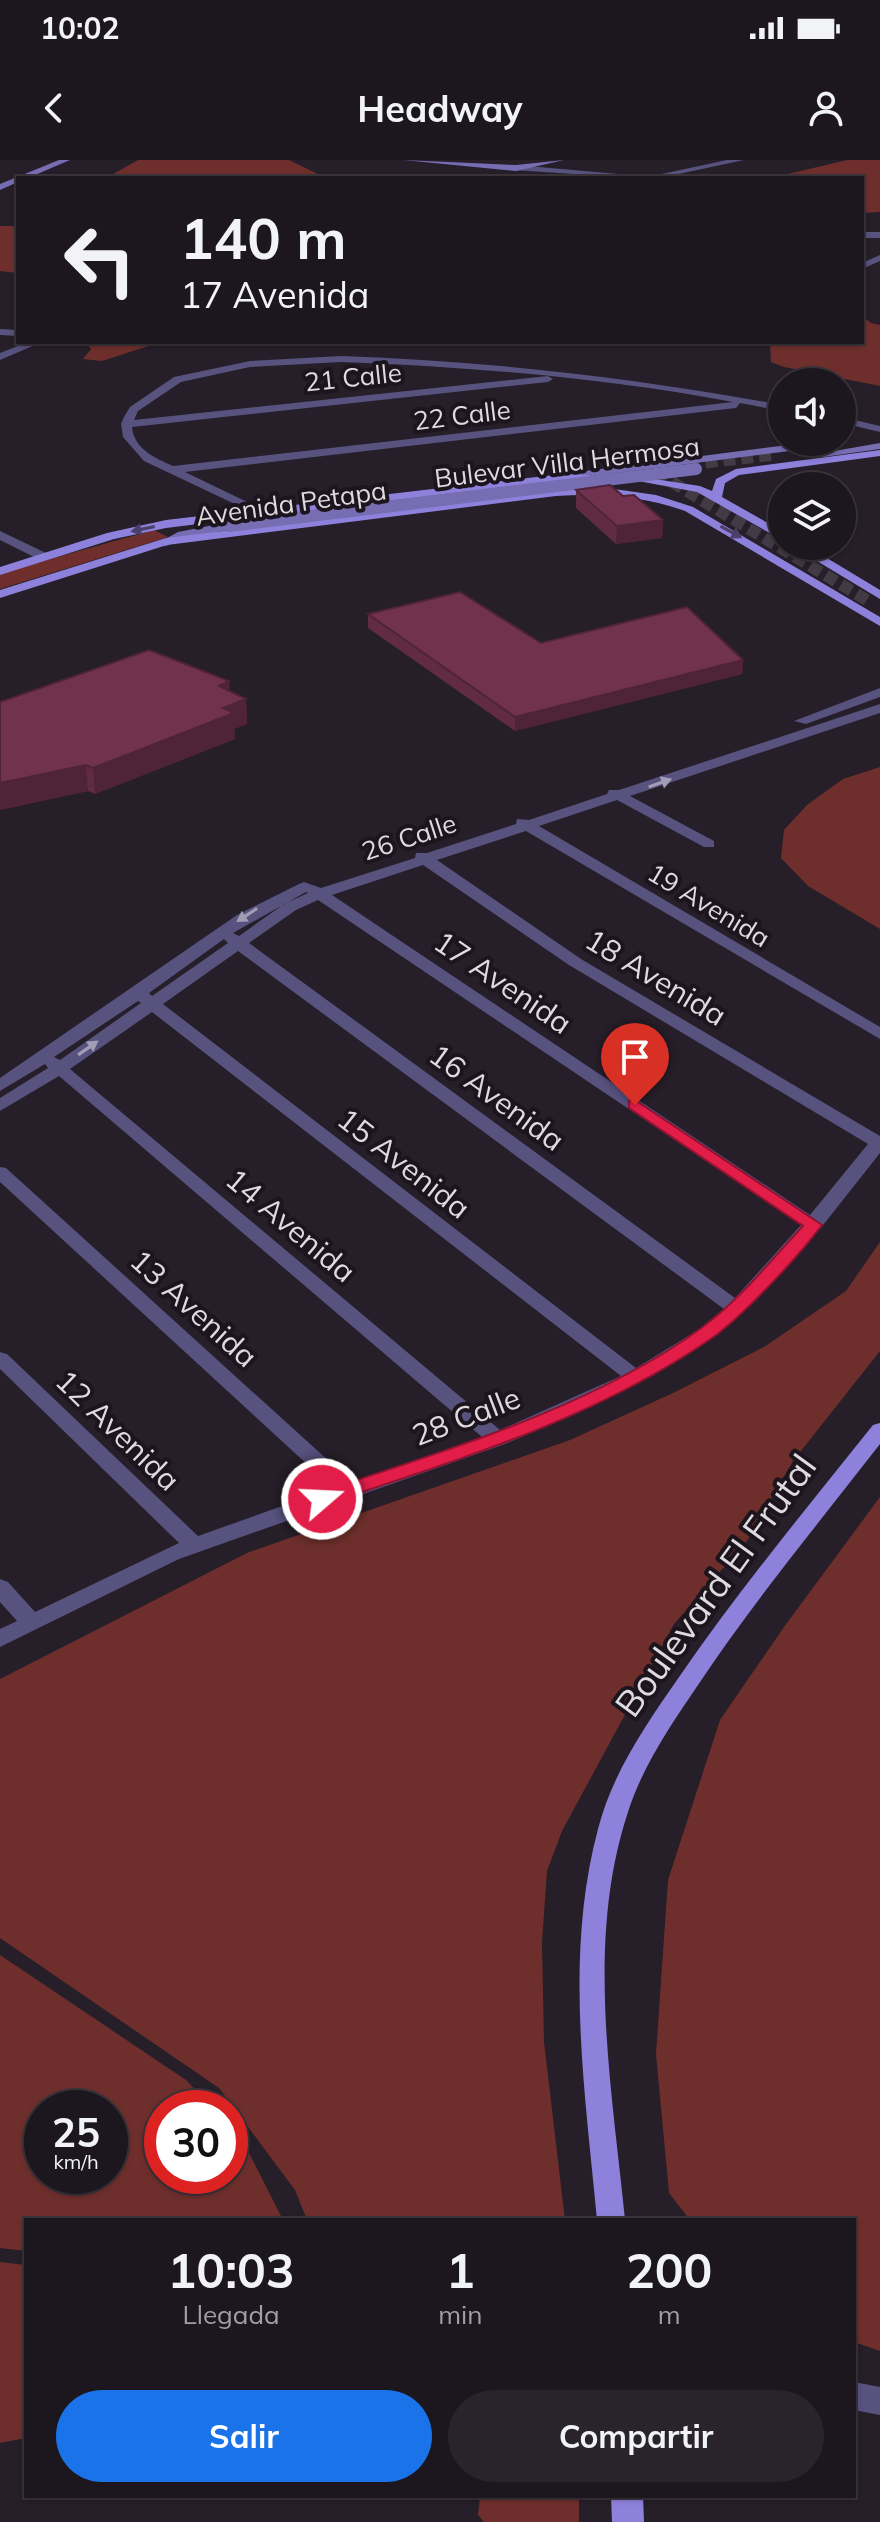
<!DOCTYPE html>
<html lang="es">
<head>
<meta charset="utf-8">
<style>
	:root { --surface:#1c161e; --page:#29232b; --text:#f1f3f6; --muted:#a09fa4; --line:#3a353c; --accent:#1a73e8 }
	body { margin:0; font-family:Mulish,sans-serif; background:var(--page); color:var(--text); height:100vh; display:flex; flex-direction:column; font-size:30px; white-space:nowrap }
	* { box-sizing:border-box; margin:0 }
	p { font-size:26px; color:var(--muted) }
	.icon { flex:none; width:44px; height:44px; fill:none; stroke:currentColor; stroke-width:2; stroke-linecap:round; stroke-linejoin:round }
	.map { position:relative; flex:1; overflow:hidden }
	.side { position:absolute; left:24px; top:2058px; width:832px; height:280px; display:flex; flex-direction:column; background:var(--surface); border-radius:0px; box-shadow:0 2px 6px #0004,0 0 0 2px var(--line) }
	.side>* { flex:none }
	.guide { position:absolute; left:16px; top:16px; width:848px; height:168px; border-radius:0px; box-shadow:0 2px 6px #0004,0 0 0 2px var(--line); background:#1c161e; color:var(--text); overflow:hidden }
	.tools { position:absolute; left:768px; top:208px; display:grid; gap:16px }
	.tools a { display:grid; place-items:center; width:88px; height:88px; border-radius:50%; background:var(--surface); box-shadow:0 2px 6px #0004,0 0 0 2px var(--line); font-size:40px }
	.speed { position:absolute; left:24px; top:1930px; display:flex; gap:16px; font-size:40px; font-weight:700; text-align:center }
	.speed>* { display:grid; place-content:center; width:104px; height:104px; border-radius:50%; background:var(--surface); box-shadow:0 2px 6px #0004,0 0 0 2px var(--line); line-height:1 }
	.speed small { font-size:20px; font-weight:400 }
	.speed .limit { border:12px solid #d22; background:#fff; color:#111 }
	.pin { position:absolute; display:grid; place-items:center; width:68px; height:68px; color:#fff; margin:-82px -34px; border-radius:50% 50% 50% 0; rotate:-45deg; box-shadow:0 0 8px #0007 }
	.pin .icon { rotate:45deg }
	.me { position:absolute; width:88px; margin:-44px; rotate:71deg; stroke-linejoin:round; filter:drop-shadow(0 0 6px #0008) }
	.turn { display:flex; align-items:center; gap:28px; height:168px; padding:0 32px; font-size:36px }
	.turn .icon { width:104px; height:104px; stroke-width:2.5 }
	.turn b { display:block; font-size:56px; line-height:68px }
	.eta { display:flex; justify-content:space-evenly; align-items:center; height:136px; text-align:center }
	.eta b { font-size:48px; font-weight:700; line-height:56px }
	.button { display:flex; gap:16px; margin-top:auto; padding:16px 32px }
	.button a { flex:1; height:92px; border-radius:48px; background:var(--accent); color:#fff; font-size:32px; font-weight:700; line-height:92px; text-align:center }
	.button a+a { background:var(--page); color:var(--text) }
	.status { display:flex; justify-content:space-between; align-items:center; height:56px; padding:0 40px; background:var(--surface); direction:ltr }
	.status svg { height:22px; fill:currentColor }
	header { display:flex; justify-content:space-between; align-items:center; height:104px; padding:0 32px; background:var(--surface); font-size:36px; font-weight:700 }
	.map>svg:first-child { display:block }
	.green { fill:#6e2f2c; fill-rule:evenodd }
	.lines { fill:none; stroke-linecap:round; stroke-linejoin:round }
	.primary-tunnel { stroke:#423a44; stroke-width:12; stroke-dasharray:12 6; stroke-linecap:butt }
	.street { fill:#57527e; fill-rule:evenodd }
	.secondary { fill:#766db3; fill-rule:evenodd }
	.primary { fill:#8e81dc; fill-rule:evenodd }
	.secondary-bridge { stroke:#766db3; stroke-width:12 }
	.wall { fill:#612b45 }
	.shaded-wall { fill:#4f2338 }
	.building { fill:#713250; stroke:#4f2338; stroke-width:2 }
	.oneway { fill:#4a406a }
	.oneway2 { fill:#a29db4 }
	.route { fill:#e11d48; stroke:#92132f; stroke-width:2 }
	.labels { text-anchor:middle; dominant-baseline:central; stroke-width:8; stroke-linejoin:round; paint-order:stroke }
	.far-street-label { font-size:26px; fill:#dfdae0; stroke:#1d151e }
	.street-label { font-size:30px; fill:#dfdae0; stroke:#1d151e }
	.near-street-label { font-size:36px; fill:#dfdae0; stroke:#1d151e }
</style>
</head>
<body>
<div class="status"><b>10:02</b><svg viewBox="0 0 49 12"><path d="M0 12V9h3v3zM5 12V6h3v6zM10 12V3h3v9zM15 12V0h3v12zM26 1h20v11H26zM47 4h2v5h-2z"/></svg></div>
<header><svg class="icon" aria-label="back" viewBox="0 0 24 24"><path d="M15 5l-7 7 7 7"/></svg>Headway<svg class="icon" aria-label="person" viewBox="0 0 24 24"><circle cx="12" cy="8" r="4"/><path d="M4 21q1-7 8-7t8 7"/></svg></header>
<div class="map">
<svg width="880" height="2362" viewBox="0 0 880 2362">
	<rect width="100%" height="100%" fill="#261e28"/>
	<g class="green">
		<path d="M138 0H289L326 18H106Z"/>
		<path d="M847 0H880V52L862 53V18H771Z"/>
		<path d="M0 66H18V113L0 111Z"/>
		<path d="M862 156 871 163 880 165V226L784 207 771 202 770 182H862Z"/>
		<path d="M86 182H161L102 201 83 199 91 189Z"/>
		<path d="M154 370 168 377 0 429V413Z"/>
		<path d="M880 607V769L808 726 781 698 784 670 807 645 843 619Z"/>
		<path d="M880 1082V1191L793 1301 747 1381 674 1464 562 1671 547 1711 542 1782 544 1882 565 2060H307L295 2030 219 1928 0 1778V1519L247 1393 570 1280 673 1233 764 1187 846 1131Z"/>
		<path d="M880 1337V2191L854 2182V2060H690L669 2033 656 1894 668 1720 720 1560 784 1467Z"/>
		<path d="M0 1795 186 1920 213 1948H162V2016H230V1966L242 1979 283 2060H26V2091L0 2088ZM42 1948H110V2016H42Z"/>
		<path d="M0 2102 26 2105V2278L0 2283Z"/>
		<path d="M480 2336H579V2362H484L478 2355Z"/>
	</g>
	<g class="lines">
		<path class="primary-tunnel" d="M771 295 675 306 664 310 662 316 870 442"/>
		<g class="street">
			<path d="M727 0H744L660 18H643Z"/>
			<path d="M516 5 630 15 634 18 513 10Z"/>
			<rect x="862" y="72" width="18" height="6"/>
			<path d="M880 95V101L862 109V103Z"/>
			<path d="M0 169 18 170V176L0 175Z"/>
			<path d="M28 182H42L0 200V193Z"/>
			<path d="M341 196C490 201 636 218 782 245V251L740 243 736 248 185 312 264 350 266 352 260 356 144 301 123 277 121 264 124 257 130 247 174 217 250 201ZM341 202C473 207 604 218 733 242L173 306C155 298 134 289 132 267L548 222 553 219 548 216 134 260 138 251 181 222 250 207Z"/>
			<path d="M842 257 880 266V272L842 263Z"/>
			<path d="M0 371 48 394 50 397 40 400 0 380Z"/>
			<path d="M880 528V537L806 564 794 561Z"/>
			<path d="M880 544V553L630 636 714 681V687H704L617 640 539 666 880 867V879L526 671 437 700 581 799 880 976V993L820 1069 752 1143 721 1172 654 1215 593 1246 505 1284 179 1399 0 1487V1469L17 1461 0 1442V1419L8 1422 35 1452 179 1383 0 1209V1192L7 1194 198 1376 333 1328 0 1022V1007L6 1008 352 1322 482 1277 59 916 0 951V938L48 908 45 904 0 931V918L237 755 299 724 304 722 321 728 415 698 416 693H427L516 664 517 659 529 660 607 634 609 630H619ZM423 705 569 805 868 984 810 1055 332 735ZM306 732 308 733 284 744 239 776 233 773ZM318 740 801 1065 735 1138 249 783 296 750ZM224 779 228 783 152 836 149 833ZM238 791 724 1149 698 1170 636 1208 163 844ZM138 841 141 843 60 900 54 897ZM152 852 621 1216 500 1270 70 909Z"/>
			<path d="M854 2222 880 2227V2255L854 2250Z"/>
		</g>
		<g class="secondary">
			<path d="M59 0H70L28 18H18V22L0 30V24Z"/>
			<path d="M403 0 516 5 564 0 516 11Z"/>
			<path d="M811 282H843L837 285 554 321 548 318 554 315Z"/>
			<path d="M880 283V289L823 297 817 294Z"/>
			<path d="M229 362 233 363V369L185 378 166 386 160 382 178 372Z"/>
		</g>
		<g class="primary">
			<path d="M880 290V296L739 315 725 323 722 337 782 371V380L697 332 622 318 628 315 700 326 712 331 716 319 736 309Z"/>
			<path d="M554 315H588L594 318 588 321H554L166 368 114 379 0 415V407L107 373 166 360Z"/>
			<path d="M607 328 656 335 693 347 880 457V466L685 351C643 336 601 333 556 336L167 385 0 438V430L166 378 556 330Z"/>
			<path d="M792 386H807L880 430V439Z"/>
			<path d="M880 1263V1284C818 1364 754 1441 698 1525 671 1565 643 1605 628 1652 585 1782 612 1927 625 2060H597C585 1931 564 1796 598 1669 612 1614 645 1566 677 1520 738 1431 806 1349 873 1265Z"/>
			<path d="M611 2336H643L644 2362H612Z"/>
		</g>
		<path class="secondary-bridge" d="M229 366 696 309"/>
	</g>
	<g class="wall">
		<path d="M576 330 623 336 663 360 662 378 616 384 576 348Z"/>
		<path d="M368 454 541 483 743 500 742 514 515 571 368 468Z"/>
		<path d="M230 531 246 539 247 564 234 569 235 579 95 634 88 631 0 650V542Z"/>
	</g>
	<g class="shaded-wall">
		<path d="M663 360 662 378 616 384 617 366Z"/>
		<path d="M743 500 742 514 515 571V557Z"/>
		<path d="M229 521 231 545 246 539 247 564 234 569 235 579 95 634 93 608 219 526Z"/>
		<path d="M86 605 88 631 0 650V623Z"/>
	</g>
	<g class="building">
		<path d="M610 325 623 336 634 335 663 360 617 366 576 330Z"/>
		<path d="M460 432 541 483 687 447 743 500 515 557 368 454Z"/>
		<path d="M149 490 229 521 219 526 246 539 223 548 234 553 93 608 86 605 0 623V542Z"/>
	</g>
	<defs><path id="oneway-solid" d="M-6-.8H1V-3.2L6.5 0L1 3.2V.8H-6Z" transform="scale(2)"/></defs>
	<g class="oneway">
		<use href="#oneway-solid" transform="translate(143 369) rotate(168)"/>
		<use href="#oneway-solid" transform="translate(731 372) rotate(29)"/>
	</g>
	<g class="oneway2">
		<use href="#oneway-solid" transform="translate(660 623) rotate(-19)"/>
		<use href="#oneway-solid" transform="translate(247 755) rotate(147)"/>
		<use href="#oneway-solid" transform="translate(88 888) rotate(-35)"/>
	</g>
	<path class="route" d="M635 940 822 1065C798 1097 744 1155 712 1178 597 1258 460 1299 329 1343H315L312 1339 315 1334C443 1291 589 1249 700 1169 739 1141 771 1100 803 1066L629 948V941Z"/>
	<g class="labels">
		<g class="far-street-label">
			<text transform="translate(353 217) rotate(-6)">21 Calle</text>
			<text transform="translate(462 255) rotate(-7)">22 Calle</text>
			<text transform="translate(567 302) rotate(-7)">Bulevar Villa Hermosa</text>
			<text transform="translate(291 343) rotate(-8)">Avenida Petapa</text>
			<text transform="translate(409 677) rotate(-18)">26 Calle</text>
			<text transform="translate(709 745) rotate(31)">19 Avenida</text>
		</g>
		<g class="street-label">
			<text transform="translate(656 817) rotate(31)">18 Avenida</text>
			<text transform="translate(503 822) rotate(34)">17 Avenida</text>
			<text transform="translate(497 937) rotate(36)">16 Avenida</text>
			<text transform="translate(404 1003) rotate(38)">15 Avenida</text>
			<text transform="translate(291 1065) rotate(40)">14 Avenida</text>
			<text transform="translate(194 1148) rotate(42)">13 Avenida</text>
			<text transform="translate(466 1256) rotate(-21)">28 Calle</text>
			<text transform="translate(118 1270) rotate(44)">12 Avenida</text>
		</g>
		<g class="near-street-label">
			<text transform="translate(715 1425) rotate(-54)">Boulevard El Frutal</text>
		</g>
	</g>
</svg>
<div class="tools">
<a><svg class="icon" aria-label="sound" viewBox="0 0 24 24"><path d="M4 9h4l5-4v14l-5-4H4zM17 9q2 3 0 6"/></svg></a>
<a><svg class="icon" aria-label="layers" viewBox="0 0 24 24"><path d="M12 4l9 5-9 5-9-5zM3 14l9 5 9-5"/></svg></a>
</div>
<div class="speed"><div>25<small>km/h</small></div><div class="limit">30</div></div>
<div class="pin" style="left:635px;top:945px;background:#d93025"><svg class="icon" aria-label="arrive" viewBox="0 0 24 24"><path d="M6 21V4h12l-3 4 3 4H6"/></svg></div>
<svg class="me" style="left:322px;top:1339px" viewBox="-20 -20 40 40"><circle r="17" fill="#e11d48" stroke="#fff" stroke-width="3"/><path d="M0-11L8 9 0 5-8 9z" fill="#fff"/></svg>
<div class="guide">
<div class="turn"><svg class="icon" aria-label="left" viewBox="0 0 24 24"><path d="M17 20v-9H6M10 6l-5 5 5 5"/></svg><div><b>140 m</b>17 Avenida</div></div>
</div>
<section class="side">
<div class="eta">
<div><b>10:03</b><p>Llegada</p></div>
<div><b>1</b><p>min</p></div>
<div><b>200</b><p>m</p></div>
</div>
<div class="button"><a>Salir</a><a>Compartir</a></div>
</section>
</div>
</body>
</html>
